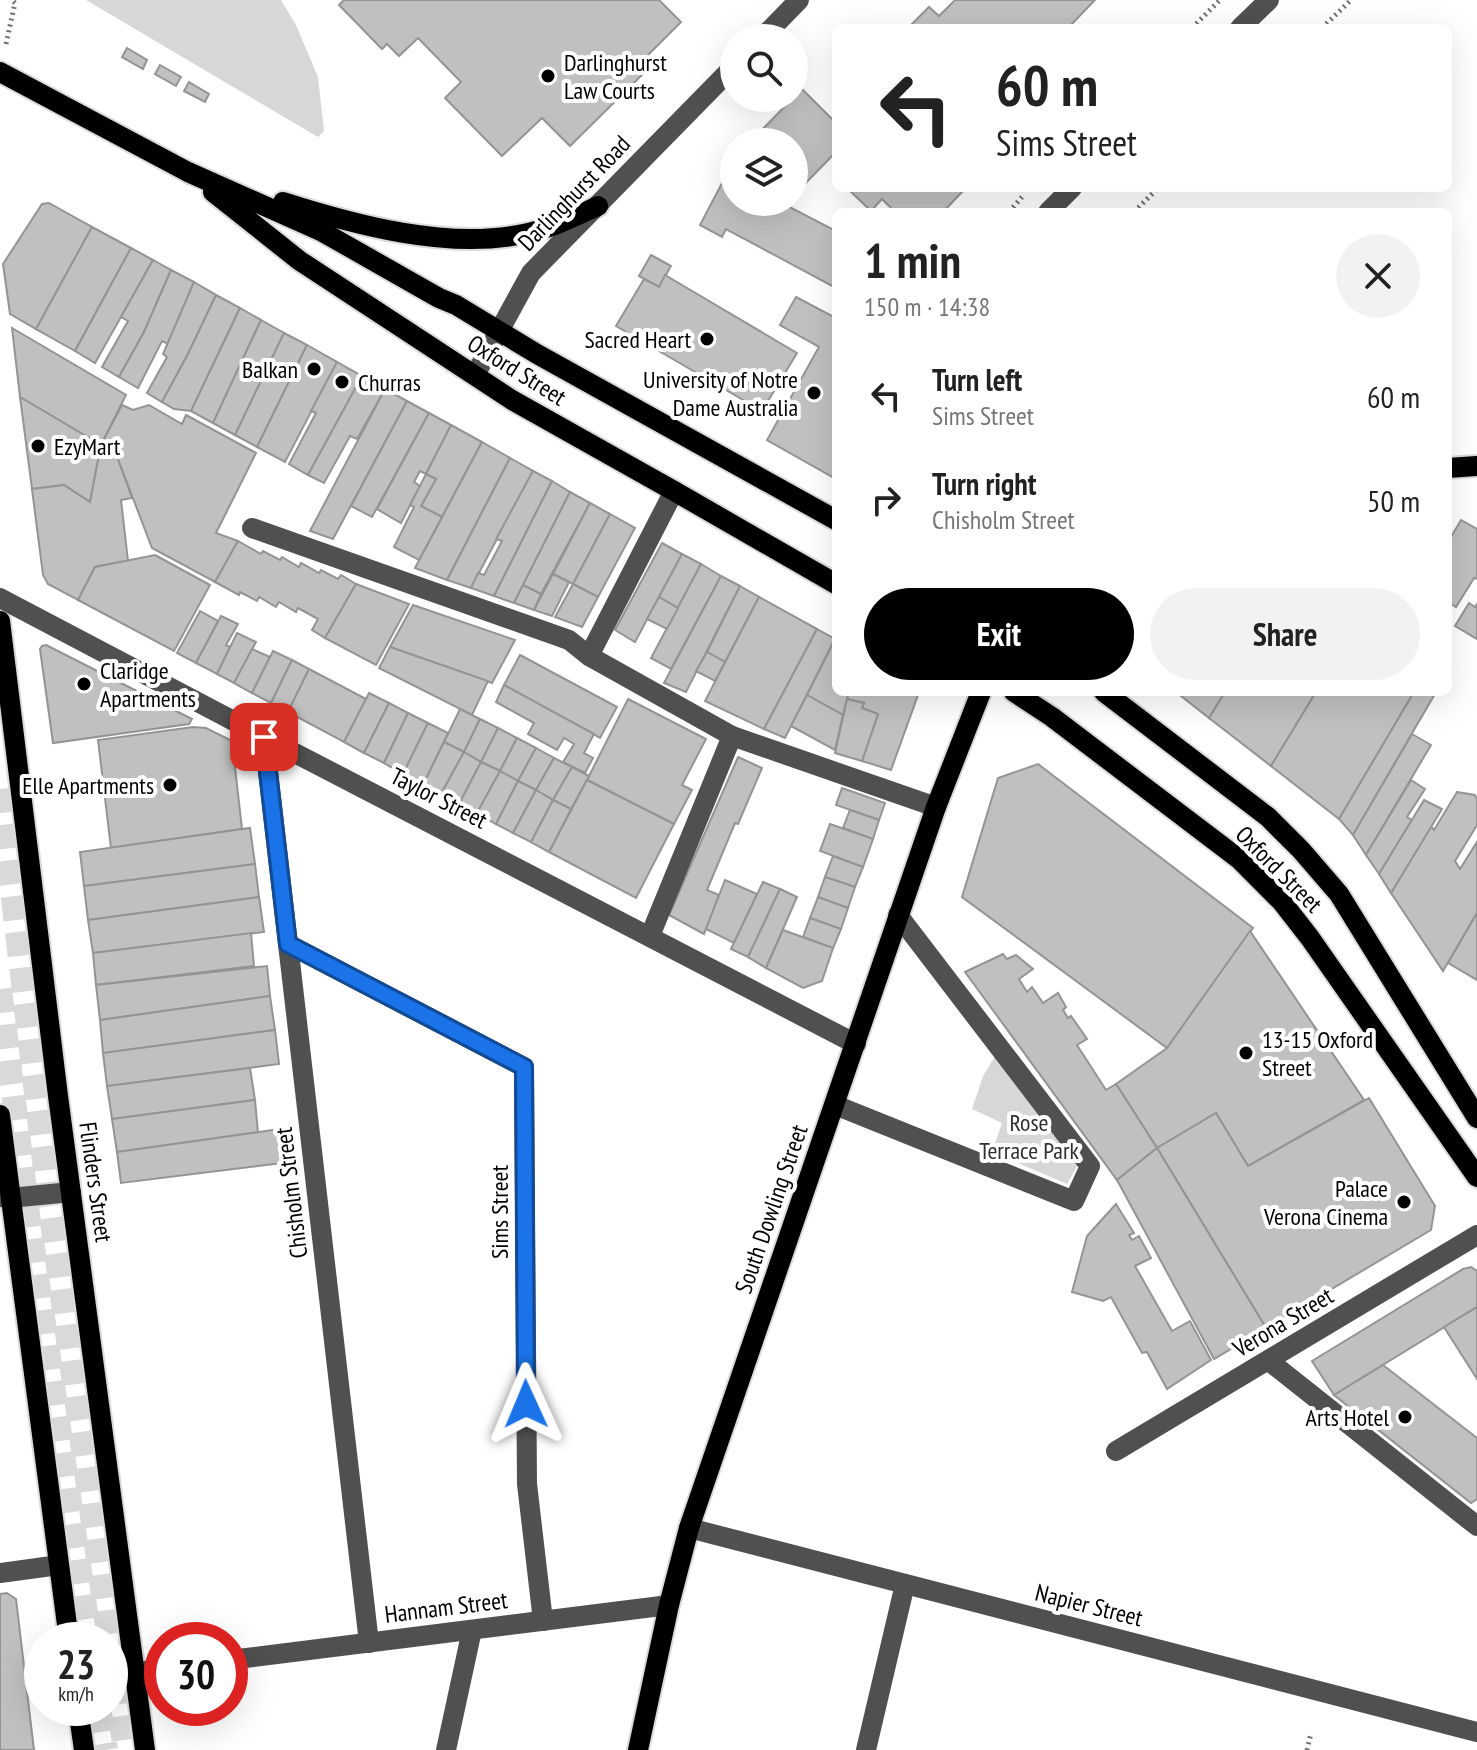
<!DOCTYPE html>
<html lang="en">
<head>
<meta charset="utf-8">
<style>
	:root { --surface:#fff; --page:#f2f2f2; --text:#222; --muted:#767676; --accent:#000 }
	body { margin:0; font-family:"PT Sans Narrow",sans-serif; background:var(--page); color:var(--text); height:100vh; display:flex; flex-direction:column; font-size:30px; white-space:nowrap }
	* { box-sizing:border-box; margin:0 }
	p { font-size:26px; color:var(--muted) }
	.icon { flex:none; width:44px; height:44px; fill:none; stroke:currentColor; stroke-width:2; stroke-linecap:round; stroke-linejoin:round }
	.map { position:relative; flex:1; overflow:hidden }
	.panel { position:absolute; left:832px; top:208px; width:620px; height:488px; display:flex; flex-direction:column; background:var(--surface); border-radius:12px; box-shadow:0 8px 32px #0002 }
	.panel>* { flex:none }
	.guide { position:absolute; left:832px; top:24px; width:620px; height:168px; border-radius:12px; box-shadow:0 8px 32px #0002; background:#fff; color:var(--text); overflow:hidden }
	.controls { position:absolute; left:720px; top:24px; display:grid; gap:16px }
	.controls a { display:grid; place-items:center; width:88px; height:88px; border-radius:50%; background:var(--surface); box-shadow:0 8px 32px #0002; font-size:40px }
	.speed { position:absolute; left:24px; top:1622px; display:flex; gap:16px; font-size:40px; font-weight:700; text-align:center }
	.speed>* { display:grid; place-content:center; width:104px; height:104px; border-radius:50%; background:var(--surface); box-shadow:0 8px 32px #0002; line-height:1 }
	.speed small { font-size:20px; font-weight:400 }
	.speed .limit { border:12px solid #d22; background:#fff; color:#111 }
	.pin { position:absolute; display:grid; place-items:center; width:68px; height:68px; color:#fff; margin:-34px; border-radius:16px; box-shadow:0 4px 12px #0006 }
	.me { position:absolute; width:88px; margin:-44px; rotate:359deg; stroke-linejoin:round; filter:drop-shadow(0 0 6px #0008) }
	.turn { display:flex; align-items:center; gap:28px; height:168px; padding:0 32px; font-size:36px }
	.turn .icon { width:104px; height:104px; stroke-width:2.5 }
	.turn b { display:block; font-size:56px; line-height:68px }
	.round { display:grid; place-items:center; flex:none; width:84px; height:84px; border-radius:42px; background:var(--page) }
	.summary { display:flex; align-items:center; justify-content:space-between; height:136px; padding:0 32px }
	h1 { font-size:48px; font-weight:700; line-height:60px }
	.action { display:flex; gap:16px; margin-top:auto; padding:16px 32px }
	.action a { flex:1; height:92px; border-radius:48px; background:var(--accent); color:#fff; font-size:32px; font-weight:700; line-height:92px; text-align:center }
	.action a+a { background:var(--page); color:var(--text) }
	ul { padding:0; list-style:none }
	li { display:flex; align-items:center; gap:24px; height:104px; padding:0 32px }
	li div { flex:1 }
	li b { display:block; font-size:30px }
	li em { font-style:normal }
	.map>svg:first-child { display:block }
	.green { fill:#d7d7d7 }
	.building { fill:#c0c0c0; stroke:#949494; stroke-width:2 }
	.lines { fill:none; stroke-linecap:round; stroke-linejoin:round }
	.highway-tunnel { stroke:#d9d9d9; stroke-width:24; stroke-dasharray:24 12; stroke-linecap:butt }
	.major-casing { stroke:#dbdbdb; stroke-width:24 }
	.path { stroke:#727272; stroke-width:5; stroke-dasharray:2 4; stroke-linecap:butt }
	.minor { stroke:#505050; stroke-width:20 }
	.major { stroke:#000; stroke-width:20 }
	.route-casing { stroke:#114b97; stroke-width:20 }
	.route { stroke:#1a73e8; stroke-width:14 }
	.poi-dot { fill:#000; stroke:#fff; stroke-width:3 }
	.labels { text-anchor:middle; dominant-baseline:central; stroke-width:8; stroke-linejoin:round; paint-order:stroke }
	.poi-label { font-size:24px; fill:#000; stroke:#fff; text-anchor:end }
	.street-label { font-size:24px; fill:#000; stroke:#fff }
	.park-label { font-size:24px; fill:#2e2e2e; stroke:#fff }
</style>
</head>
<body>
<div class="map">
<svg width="1477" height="1750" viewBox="0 0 1477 1750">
	<rect width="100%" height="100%" fill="#fff"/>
	<g class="green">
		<path d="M86 0H281L296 25 318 77 324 131 318 137Z"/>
		<path d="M1000 1048 1083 1156 1067 1184 992 1152 1002 1123 972 1109 983 1076Z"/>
	</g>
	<g class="building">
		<path d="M344 0H659L681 22 640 63 647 70 570 146 542 118 502 156 445 98 461 82 418 38 399 56 387 44 382 49 339 5Z"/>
		<path d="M955 0H1095L1068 28H908L929 7 939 16Z"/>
		<path d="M127 48 147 60 143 69 122 57Z"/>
		<path d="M160 65 181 77 176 86 155 74Z"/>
		<path d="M189 82 209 94 205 102 184 91Z"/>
		<path d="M802 89 836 123V152L794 195V142H750Z"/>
		<path d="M732 164 734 165V202H780L836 231V288L726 229 722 237 700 225Z"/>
		<path d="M847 188H960L963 191 943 212H895L882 199 871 211Z"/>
		<path d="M49 203 92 227 36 329 10 314 3 264 42 204Z"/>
		<path d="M92 227 131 248 75 351 36 329Z"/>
		<path d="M131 248 153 260 95 363 75 351Z"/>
		<path d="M651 255 671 266 659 287 639 276Z"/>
		<path d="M153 260 171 270 144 332 119 377 102 367 128 321 121 317Z"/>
		<path d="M171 270 194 282 168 344 162 341 138 388 119 377 144 332Z"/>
		<path d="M665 275 797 353 762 411 616 326 644 279 659 287Z"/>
		<path d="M194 282 216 295 188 354 162 402 147 393 167 357 163 354Z"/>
		<path d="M216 295 240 308 191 411 174 409 162 402 188 354Z"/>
		<path d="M796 297 836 318V479L767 440 819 347 780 325Z"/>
		<path d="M240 308 261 320 213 423 191 411Z"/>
		<path d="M261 320 284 333 235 435 213 423Z"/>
		<path d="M12 328 126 395 101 445 20 397Z"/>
		<path d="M284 333 307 345 257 447 235 435Z"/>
		<path d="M307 345 337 362 285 462 257 447Z"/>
		<path d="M337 362 362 376 308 475 289 464 316 413 311 411Z"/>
		<path d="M362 376 385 389 357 439 350 436 324 483 308 475Z"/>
		<path d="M385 389 407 401 333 539 310 531Z"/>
		<path d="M20 397 101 445 90 502 64 485 32 489Z"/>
		<path d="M407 401 429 413 372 517 351 506Z"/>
		<path d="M122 405 133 410 149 405 182 424 186 415 256 453 216 533 238 541 215 582 152 548 116 454 101 445Z"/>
		<path d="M429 413 451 425 426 474 420 471 414 482 420 486 401 523 377 509Z"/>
		<path d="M451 425 482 442 442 517 421 506 436 479 426 474Z"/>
		<path d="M482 442 510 458 447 580 415 568Z"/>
		<path d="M101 445 116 454 132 498 121 500 128 561 95 567 78 600 48 584 43 575 32 489 64 485 90 502Z"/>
		<path d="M510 458 533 471 471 588 447 580Z"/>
		<path d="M533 471 552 481 494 596 471 588 478 573 484 575 502 541 496 539Z"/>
		<path d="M426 474 436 479 421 506 442 517 419 560 394 547 414 507 410 505Z"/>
		<path d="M552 481 570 492 514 603 494 596Z"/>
		<path d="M570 492 590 503 541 594 523 585Z"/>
		<path d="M590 503 610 514 573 584 553 574Z"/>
		<path d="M610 514 635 528 598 597 573 584Z"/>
		<path d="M1461 520 1477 529V579L1474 578 1456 607 1448 602V542Z"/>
		<path d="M238 541 261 554 263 551 280 560 282 557 299 567 301 563 319 573 321 570 338 579 341 575 356 584 325 638 312 630 318 619 298 608 296 612 279 602 276 607 259 597 257 601 240 592 239 595 215 582Z"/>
		<path d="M662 543 682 554 635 642 615 630Z"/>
		<path d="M682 554 701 564 678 608 659 597Z"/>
		<path d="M155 555 210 585 174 651 78 600 95 567Z"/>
		<path d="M701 564 721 576 671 669 651 658Z"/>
		<path d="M553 574 569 582 552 616 534 610Z"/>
		<path d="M721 576 740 586 686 692 664 683Z"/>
		<path d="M356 584 409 604 376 665 325 638Z"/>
		<path d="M573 584 598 597 582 627 555 617Z"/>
		<path d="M523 585 541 594 534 610 514 603Z"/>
		<path d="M740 586 759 597 725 662 707 652Z"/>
		<path d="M659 597 678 608 667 629 647 619Z"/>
		<path d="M759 597 817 629 764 729 705 701Z"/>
		<path d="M1469 603 1475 607 1477 604V639L1455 626Z"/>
		<path d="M413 605 515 640 492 683 390 647Z"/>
		<path d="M200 611 218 621 196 663 177 653Z"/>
		<path d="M221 616 238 624 226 645 230 647 217 674 196 663Z"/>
		<path d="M817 629 835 639 785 738 764 729Z"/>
		<path d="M237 633 256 642 234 683 217 674Z"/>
		<path d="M835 639 836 692H849L843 715 807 695Z"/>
		<path d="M46 645 192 719 189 724 53 743 40 649 42 646Z"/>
		<path d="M390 647 488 681 472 715 379 668Z"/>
		<path d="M252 649 270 657 252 693 234 683Z"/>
		<path d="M273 651 292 660 271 703 252 693Z"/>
		<path d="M707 652 725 662 715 681 696 671Z"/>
		<path d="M520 655 617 707 600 738 504 685Z"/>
		<path d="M292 660 309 669 288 712 271 703Z"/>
		<path d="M309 669 366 699 344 742 288 712Z"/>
		<path d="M504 685 594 734 584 753 593 758 585 773 563 762 574 744 564 738 557 750 528 734 534 723 496 702Z"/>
		<path d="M849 692H917L918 695 891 770 862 761 878 714 862 708 864 703 847 699Z"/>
		<path d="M1176 692H1225L1209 718Z"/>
		<path d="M1225 692 1290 693 1316 692 1271 766 1209 718Z"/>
		<path d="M1316 692H1414L1339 819 1271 766Z"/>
		<path d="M1414 692H1436L1353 835 1339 819Z"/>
		<path d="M369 693 389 703 364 753 344 742Z"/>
		<path d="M807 695 843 715 835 750 791 726Z"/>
		<path d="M628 699 706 739 682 785 692 790 674 824 587 780Z"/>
		<path d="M847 699 864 703 862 708 878 714 862 761 835 753Z"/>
		<path d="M389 703 408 713 384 763 364 753Z"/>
		<path d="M460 709 480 719 464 752 444 742Z"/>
		<path d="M408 713 428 723 403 774 384 763Z"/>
		<path d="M480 719 498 728 481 762 464 752Z"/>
		<path d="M428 723 448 733 423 785 403 774Z"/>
		<path d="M193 727 206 728 232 741 242 829 111 848 98 740Z"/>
		<path d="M498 728 517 738 500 771 481 762Z"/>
		<path d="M1412 734 1431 745 1366 855 1353 835Z"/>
		<path d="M517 738 536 748 518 781 500 771Z"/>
		<path d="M444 742 464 752 441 794 423 785Z"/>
		<path d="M536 748 554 758 536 790 518 781Z"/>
		<path d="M464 752 481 762 459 804 441 794Z"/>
		<path d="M738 757 762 768 738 824 735 823 707 890 719 895 704 934 669 915Z"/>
		<path d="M554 758 572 767 553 800 536 790Z"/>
		<path d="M481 762 500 771 477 813 459 804Z"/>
		<path d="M1038 764 1253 928 1167 1048 962 897 998 778Z"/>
		<path d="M572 767 589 776 571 809 553 800Z"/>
		<path d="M500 771 518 781 496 824 477 813Z"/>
		<path d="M587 780 674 824 636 898 549 852Z"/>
		<path d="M1411 780 1425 789 1407 817 1412 820 1379 874 1366 855Z"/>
		<path d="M518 781 536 790 513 833 496 824Z"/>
		<path d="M842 788 885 803 879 820 836 805Z"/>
		<path d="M536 790 553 800 531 842 513 833Z"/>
		<path d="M1457 792 1475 795 1477 799V825L1455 861 1460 869 1477 842V913L1443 971 1391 893 1431 826 1434 830Z"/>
		<path d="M553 800 571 809 549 852 531 842Z"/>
		<path d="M1424 800 1442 809 1391 893 1379 874Z"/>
		<path d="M850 810 879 820 873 839 843 828Z"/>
		<path d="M830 824 873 839 863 867 820 851Z"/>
		<path d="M250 828 255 864 84 886 80 852Z"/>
		<path d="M833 856 863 867 855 887 825 877Z"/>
		<path d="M255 864 259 897 88 920 84 886Z"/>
		<path d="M825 877 855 887 848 908 818 897Z"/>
		<path d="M725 880 757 894 734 943 706 929Z"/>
		<path d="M763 882 780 889 748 957 731 949Z"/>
		<path d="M780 889 797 897 766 968 748 957Z"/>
		<path d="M259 897 264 932 93 953 88 920Z"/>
		<path d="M818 897 848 908 841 929 810 918Z"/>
		<path d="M1477 913V980L1448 963Z"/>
		<path d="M810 918 841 929 833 948 803 937Z"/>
		<path d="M783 930 833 948 822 981 803 988 766 968Z"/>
		<path d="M1250 931 1364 1100 1248 1166 1216 1113 1157 1148 1116 1084 1167 1048Z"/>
		<path d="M251 933 254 966 96 985 93 953Z"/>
		<path d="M1003 954 1007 959 1016 955 1033 969 1019 979 1027 992 1032 987 1043 1003 1058 993 1066 1007 1063 1010 1068 1018 1071 1016 1087 1039 1077 1045 1106 1090 1116 1084 1157 1148 1117 1180 965 972Z"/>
		<path d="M267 966 270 996 100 1020 96 985Z"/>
		<path d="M270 996 275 1030 103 1053 100 1020Z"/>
		<path d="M275 1030 279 1064 107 1086 103 1053Z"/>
		<path d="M250 1068 255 1100 112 1119 107 1086Z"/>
		<path d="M1369 1098 1435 1206 1431 1230 1266 1328 1157 1148 1216 1113 1248 1166Z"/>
		<path d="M255 1100 258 1133 117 1152 112 1119Z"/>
		<path d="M287 1128 291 1162 121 1183 117 1152Z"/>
		<path d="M1157 1148 1266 1328 1214 1359 1117 1180Z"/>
		<path d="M1116 1204 1134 1233 1129 1235 1132 1240 1139 1236 1151 1258 1135 1266 1172 1331 1190 1321 1211 1360 1167 1389 1147 1352 1142 1353 1111 1297 1103 1301 1072 1292 1087 1236Z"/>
		<path d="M1471 1267 1477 1271V1307L1334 1395 1312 1361 1463 1269Z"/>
		<path d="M1477 1307V1379L1444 1327Z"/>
		<path d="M1383 1365 1477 1438V1499L1471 1503 1334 1395Z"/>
		<path d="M7 1593 16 1599 34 1750H0V1594Z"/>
	</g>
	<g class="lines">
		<g class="highway-tunnel">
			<path d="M0 789 47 1186 109 1640"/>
			<path d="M0 989 28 1214 90 1640"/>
			<path d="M110 1645 125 1750"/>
			<path d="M99 1708 106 1750"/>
		</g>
		<g class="major-casing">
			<g id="major">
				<path d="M0 72 188 172 321 231 439 298 456 305 537 354 836 520"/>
				<path d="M213 192 300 261 512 400 674 491 836 584"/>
				<path d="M283 202C355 225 448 250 523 234 550 229 574 217 598 206"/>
				<path d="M1448 468 1477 466"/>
				<path d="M0 621 58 1096 145 1750"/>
				<path d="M1014 692 1052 717 1239 859 1282 902 1310 938 1477 1177"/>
				<path d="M1104 692 1268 817 1301 850 1339 894 1477 1118"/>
				<path d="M0 1115 69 1640"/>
				<path d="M78 1708 84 1750"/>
				<path d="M638 1750 669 1605 689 1528 936 807 981 692"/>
			</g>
		</g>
		<g class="path">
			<path d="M1192 28 1220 0"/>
			<path d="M1322 28 1351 0"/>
			<path d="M6 44 15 3 12 0"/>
			<path d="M1009 212 1022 197"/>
			<path d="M1134 212 1158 188"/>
			<path d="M39 1647 42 1667"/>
			<path d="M1307 1750 1311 1733"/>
		</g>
		<g class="minor">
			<path d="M1240 28 1269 0"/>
			<path d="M762 38 799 0"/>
			<path d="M1048 212 1072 188"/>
			<path d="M475 375 531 273 734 66"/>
			<path d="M252 528 569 640 589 656 732 736 936 807"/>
			<path d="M0 598 264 737 856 1044"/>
			<path d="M589 656 674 491"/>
			<path d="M264 737 369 1643"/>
			<path d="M650 936 732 736"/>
			<path d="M288 944 524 1067 527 1484 543 1621"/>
			<path d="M835 1105 1074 1201 1090 1166 898 915"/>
			<path d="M0 1197 10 1198 71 1192"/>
			<path d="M1269 1361 1477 1526"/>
			<path d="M1116 1451 1477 1235"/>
			<path d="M689 1528 1477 1732"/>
			<path d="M0 1573 59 1565"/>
			<path d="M230 1660 669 1605"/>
			<path d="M135 1672 162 1669"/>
			<path d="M446 1750 472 1630"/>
			<path d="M866 1750 905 1584"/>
		</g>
		<use href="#major" class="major"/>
	</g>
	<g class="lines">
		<g class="route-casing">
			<path id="route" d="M264 737 288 944 524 1067 526 1404"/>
		</g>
		<use href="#route" class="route"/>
	</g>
	<g class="poi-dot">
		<circle cx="548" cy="76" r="8"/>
		<circle cx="707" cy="339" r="8"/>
		<circle cx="314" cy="369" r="8"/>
		<circle cx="342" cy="382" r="8"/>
		<circle cx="814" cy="393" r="8"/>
		<circle cx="38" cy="446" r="8"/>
		<circle cx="84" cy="684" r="8"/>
		<circle cx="170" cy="785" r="8"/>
		<circle cx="1246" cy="1053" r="8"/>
		<circle cx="1404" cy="1202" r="8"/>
		<circle cx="1405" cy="1417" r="8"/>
	</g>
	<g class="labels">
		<g class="poi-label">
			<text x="564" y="62" text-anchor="start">Darlinghurst<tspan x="564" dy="28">Law Courts</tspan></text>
			<text x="691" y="339">Sacred Heart</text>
			<text x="298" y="369">Balkan</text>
			<text x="798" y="379">University of Notre<tspan x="798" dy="28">Dame Australia</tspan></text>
			<text x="358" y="382" text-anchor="start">Churras</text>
			<text x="54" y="446" text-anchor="start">EzyMart</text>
			<text x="100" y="670" text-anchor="start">Claridge<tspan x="100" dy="28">Apartments</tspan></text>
			<text x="154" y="785">Elle Apartments</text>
			<text x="1262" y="1039" text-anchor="start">13-15 Oxford<tspan x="1262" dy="28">Street</tspan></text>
			<text x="1388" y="1188">Palace<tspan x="1388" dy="28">Verona Cinema</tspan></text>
			<text x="1389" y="1417">Arts Hotel</text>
		</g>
		<g class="street-label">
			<text transform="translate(574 193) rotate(-46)">Darlinghurst Road</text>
			<text transform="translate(517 370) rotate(32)">Oxford Street</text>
			<text transform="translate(439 798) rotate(27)">Taylor Street</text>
			<text transform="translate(1279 869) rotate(45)">Oxford Street</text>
			<text transform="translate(96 1182) rotate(82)">Flinders Street</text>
			<text transform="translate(291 1193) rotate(-97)">Chisholm Street</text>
			<text transform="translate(771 1209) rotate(-71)">South Dowling Street</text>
			<text transform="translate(499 1212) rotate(-90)">Sims Street</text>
			<text transform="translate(1283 1322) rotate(-31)">Verona Street</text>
			<text transform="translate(1089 1605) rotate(14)">Napier Street</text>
			<text transform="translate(446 1607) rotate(-7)">Hannam Street</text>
		</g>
		<g class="park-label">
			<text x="1029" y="1122">Rose<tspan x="1029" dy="28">Terrace Park</tspan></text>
		</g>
	</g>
</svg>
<div class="controls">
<a><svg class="icon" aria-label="search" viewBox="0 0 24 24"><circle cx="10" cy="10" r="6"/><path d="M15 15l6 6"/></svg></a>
<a><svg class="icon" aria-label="layers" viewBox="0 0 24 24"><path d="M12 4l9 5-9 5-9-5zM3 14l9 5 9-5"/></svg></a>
</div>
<div class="speed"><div>23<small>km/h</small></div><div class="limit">30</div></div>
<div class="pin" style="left:264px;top:737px;background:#d93025"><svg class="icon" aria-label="arrive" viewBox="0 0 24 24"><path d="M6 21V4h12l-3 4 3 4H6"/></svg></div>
<svg class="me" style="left:526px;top:1404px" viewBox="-20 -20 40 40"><path d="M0-17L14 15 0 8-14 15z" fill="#1a73e8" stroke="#fff" stroke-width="4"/></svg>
<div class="guide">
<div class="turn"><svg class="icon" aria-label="left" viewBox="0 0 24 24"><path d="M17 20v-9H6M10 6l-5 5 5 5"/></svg><div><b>60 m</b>Sims Street</div></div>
</div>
<section class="panel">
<div class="summary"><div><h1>1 min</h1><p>150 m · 14:38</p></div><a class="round"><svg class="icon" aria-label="close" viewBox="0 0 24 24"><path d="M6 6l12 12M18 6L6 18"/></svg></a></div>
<ul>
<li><svg class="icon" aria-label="left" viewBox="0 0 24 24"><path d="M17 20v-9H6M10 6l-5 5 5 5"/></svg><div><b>Turn left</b><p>Sims Street</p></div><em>60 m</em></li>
<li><svg class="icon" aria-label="right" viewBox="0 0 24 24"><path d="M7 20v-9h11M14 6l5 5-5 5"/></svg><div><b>Turn right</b><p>Chisholm Street</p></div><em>50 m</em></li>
</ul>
<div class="action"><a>Exit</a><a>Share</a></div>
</section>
</div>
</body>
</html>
